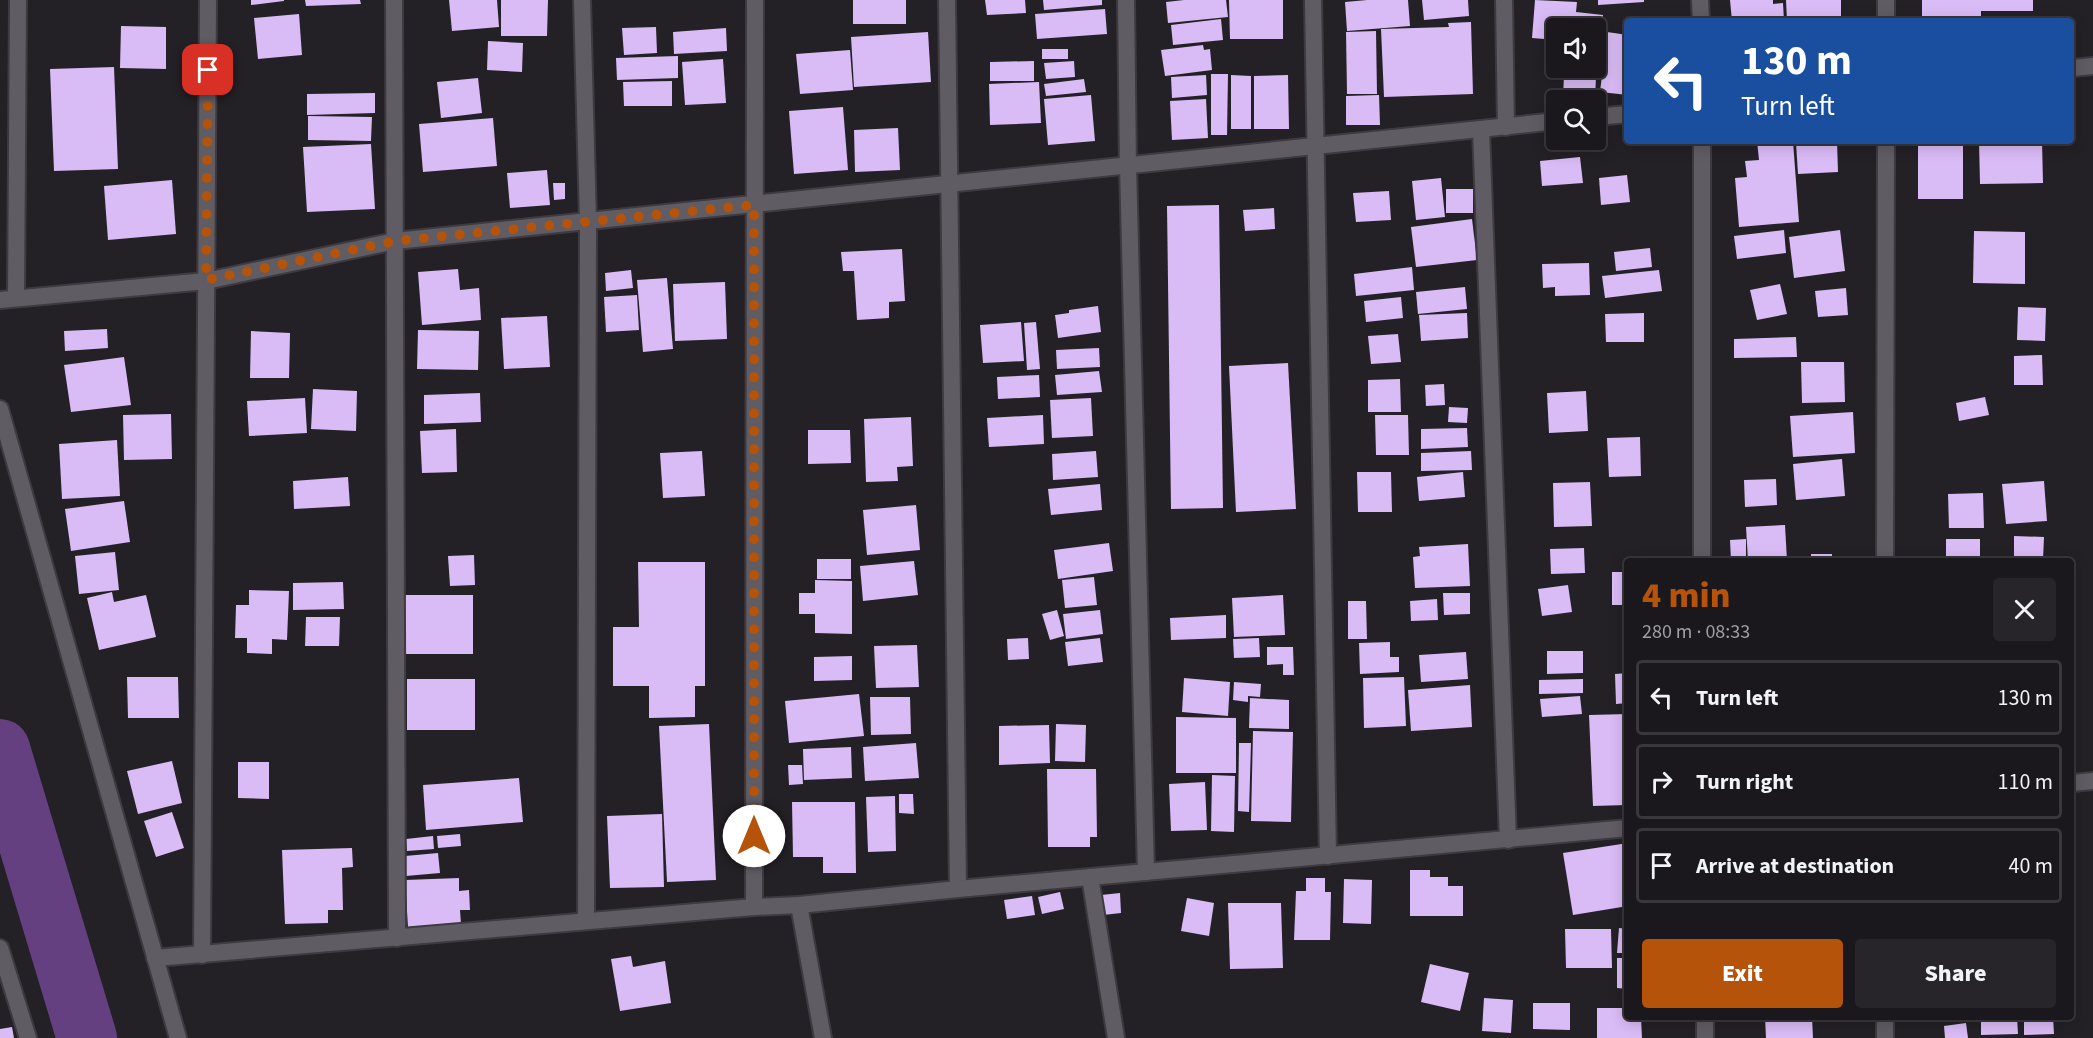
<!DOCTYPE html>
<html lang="en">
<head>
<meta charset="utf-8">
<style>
	:root { --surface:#1a181c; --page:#272529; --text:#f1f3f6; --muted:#9fa0a3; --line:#38373b; --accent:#b45309 }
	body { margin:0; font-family:"Source Sans 3",sans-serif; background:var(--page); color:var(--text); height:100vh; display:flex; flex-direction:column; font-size:22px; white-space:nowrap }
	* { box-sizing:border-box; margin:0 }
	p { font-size:20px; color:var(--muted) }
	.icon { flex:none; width:33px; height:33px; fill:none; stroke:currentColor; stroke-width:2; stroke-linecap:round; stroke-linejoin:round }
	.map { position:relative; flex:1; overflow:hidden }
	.panel { position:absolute; left:1624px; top:558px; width:450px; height:462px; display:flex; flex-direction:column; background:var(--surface); border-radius:6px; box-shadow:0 3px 15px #0003,0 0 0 2px var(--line) }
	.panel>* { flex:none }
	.guide { position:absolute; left:1624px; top:18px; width:450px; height:126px; border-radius:6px; box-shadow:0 3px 15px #0003,0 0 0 2px var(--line); background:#1a4fa0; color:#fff; overflow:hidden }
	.tools { position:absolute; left:1546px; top:18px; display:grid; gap:12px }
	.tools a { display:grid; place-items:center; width:60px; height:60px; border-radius:6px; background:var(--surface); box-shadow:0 3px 15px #0003,0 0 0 2px var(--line); font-size:30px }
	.pin { position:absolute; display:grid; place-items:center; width:51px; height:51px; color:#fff; margin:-26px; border-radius:12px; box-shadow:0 3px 9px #0006 }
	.me { position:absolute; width:66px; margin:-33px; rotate:0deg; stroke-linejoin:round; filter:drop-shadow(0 0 4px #0008) }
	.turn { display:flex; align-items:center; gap:21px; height:126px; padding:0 18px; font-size:27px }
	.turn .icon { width:78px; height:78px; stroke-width:2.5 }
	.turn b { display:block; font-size:42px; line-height:51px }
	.round { display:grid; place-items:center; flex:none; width:63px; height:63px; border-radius:6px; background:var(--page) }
	.summary { display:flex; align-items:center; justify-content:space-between; height:102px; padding:0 18px }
	h1 { font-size:36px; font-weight:800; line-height:45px; color:var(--accent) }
	.primary-button { display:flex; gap:12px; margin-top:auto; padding:12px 18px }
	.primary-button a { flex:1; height:69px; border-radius:6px; background:var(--accent); color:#fff; font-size:24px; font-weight:800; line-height:69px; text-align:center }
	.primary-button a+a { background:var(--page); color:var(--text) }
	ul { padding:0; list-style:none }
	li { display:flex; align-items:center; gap:18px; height:75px; margin:0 12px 9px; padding:0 6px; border:3px solid var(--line); border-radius:6px }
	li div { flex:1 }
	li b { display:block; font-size:22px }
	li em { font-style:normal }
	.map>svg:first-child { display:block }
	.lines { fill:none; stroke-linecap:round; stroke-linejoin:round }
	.river { stroke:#644080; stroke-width:60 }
	.building { fill:#d9bbf5 }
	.minor-casing { stroke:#3e3a40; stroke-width:20 }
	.minor { stroke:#605c64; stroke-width:16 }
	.route { stroke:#b45309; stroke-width:10; stroke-dasharray:0 18 }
</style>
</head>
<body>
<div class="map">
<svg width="2093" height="1038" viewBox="0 0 2093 1038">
	<rect width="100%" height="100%" fill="#232026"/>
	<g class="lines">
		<path class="river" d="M0 749 87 1038"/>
	</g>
	<g class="building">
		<path d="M251 0H284V1L251 5Z"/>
		<path d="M305 0H360L361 4 306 6Z"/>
		<path d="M449 0H497L499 27 452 31Z"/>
		<path d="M501 0H548L547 36H501Z"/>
		<rect x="853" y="0" width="53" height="24"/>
		<path d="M985 0H1025L1026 13 987 15Z"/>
		<path d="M1043 0H1102V5L1044 10Z"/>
		<path d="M1184 0H1226L1228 17 1168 23 1166 2Z"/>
		<path d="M1229 0H1283V39H1230Z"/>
		<path d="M1367 0H1408L1410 26 1347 31 1345 2Z"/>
		<path d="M1422 0H1468L1469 16 1424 20Z"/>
		<path d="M1535 0 1577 2 1576 12 1603 15 1599 72 1568 70V68H1596V28H1557V40L1532 38Z"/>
		<path d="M1598 0H1644V2L1598 5Z"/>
		<path d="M1730 0H1773V4L1783 3 1784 21H1732Z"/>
		<path d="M1786 0H1841V21H1787Z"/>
		<path d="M1922 0H2033V11H1981V21H1922Z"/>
		<path d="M1105 9 1107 34 1037 39 1035 14Z"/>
		<path d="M299 14 302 55 258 59 254 18Z"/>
		<path d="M1221 19 1223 40 1173 45 1171 25Z"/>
		<path d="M1471 22 1473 94 1384 97 1381 29 1449 27 1448 23Z"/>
		<path d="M121 26 166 27V69L120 68Z"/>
		<path d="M656 27 657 53 624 55 622 28Z"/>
		<path d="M726 28 727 51 674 54 673 32Z"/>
		<path d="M1376 31 1377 94H1347L1346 32Z"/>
		<path d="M928 32 931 82 854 87 851 37Z"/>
		<path d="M1607 32 1628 35V95L1600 92Z"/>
		<path d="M488 41 523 43 522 72 487 70Z"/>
		<path d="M1203 45 1204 50 1210 49 1212 70 1165 76 1161 50Z"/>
		<rect x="1042" y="49" width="26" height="10"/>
		<path d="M850 50 853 90 800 94 796 54Z"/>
		<path d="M678 56V78L617 80 616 58Z"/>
		<path d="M723 59 726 103 685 105 682 62Z"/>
		<path d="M1034 61V81H990V62Z"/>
		<path d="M1074 61 1075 77 1046 79 1044 63Z"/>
		<path d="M114 67 118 169 54 171 50 69Z"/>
		<path d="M1211 74H1228L1227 135H1211Z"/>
		<path d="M1564 74 1596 76 1595 100H1563Z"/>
		<path d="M1206 75 1207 95 1172 98 1171 77Z"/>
		<path d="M1231 75 1251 76V129H1231Z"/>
		<path d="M1288 75 1289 129H1254V76Z"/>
		<path d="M478 78 482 113 441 118 437 82Z"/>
		<path d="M1084 79 1086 92 1046 96 1044 84Z"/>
		<path d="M672 81V106H624L623 82Z"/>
		<path d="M1039 82 1041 123 990 125 989 84Z"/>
		<path d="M375 93V113L307 115V94Z"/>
		<path d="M1091 95 1095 141 1048 145 1044 99Z"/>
		<path d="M1379 95 1380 125H1346V96Z"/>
		<path d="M1206 99 1208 138 1172 140 1170 101Z"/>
		<path d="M843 107 848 170 794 174 789 111Z"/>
		<path d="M308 116 372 117 371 141 308 140Z"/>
		<path d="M493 118 497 166 423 172 419 124Z"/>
		<path d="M898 128 900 170 855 172 854 130Z"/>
		<path d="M1757 141H1793L1799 222 1739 227 1735 178 1747 177 1745 161 1759 160Z"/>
		<path d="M1837 141 1838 172 1798 174 1796 143Z"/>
		<rect x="1918" y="141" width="45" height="58"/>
		<path d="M1979 141H2042L2043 183 1980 184Z"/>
		<path d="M371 144 375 209 307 212 303 147Z"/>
		<path d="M1580 157 1583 183 1542 186 1540 161Z"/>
		<path d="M547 170 550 205 510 208 507 173Z"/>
		<path d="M1627 175 1630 202 1601 205 1599 178Z"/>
		<path d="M1441 178 1445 217 1416 220 1412 181Z"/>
		<path d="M172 180 176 234 108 240 104 186Z"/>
		<path d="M553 183H565V199L554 200Z"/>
		<rect x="1446" y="189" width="27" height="24"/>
		<path d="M1389 191 1391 220 1356 222 1353 193Z"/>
		<path d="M1219 205 1223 508 1171 509 1167 206Z"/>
		<path d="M1274 208 1275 229 1245 231 1243 210Z"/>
		<path d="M1472 219 1477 260 1416 267 1411 227Z"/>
		<path d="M1784 230 1786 253 1737 259 1734 236Z"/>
		<path d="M1840 230 1845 271 1794 278 1789 237Z"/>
		<path d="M1974 231 2025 232V284L1973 283Z"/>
		<path d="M1650 248 1652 267 1616 271 1614 252Z"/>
		<path d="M902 249 905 301 889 302V318L857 320 854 271H843L841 252Z"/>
		<path d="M1589 263 1590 295 1555 296V287L1543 288 1542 264Z"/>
		<path d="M1412 267 1414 290 1356 296 1354 274Z"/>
		<path d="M458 269 460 290 479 288 481 320 422 325 418 272Z"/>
		<path d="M631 270 633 288 606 291 605 273Z"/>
		<path d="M1659 270 1662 291 1605 298 1602 276Z"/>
		<path d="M667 278 673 349 643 352 637 280Z"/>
		<path d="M725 282 727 339 675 341 673 284Z"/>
		<path d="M1780 284 1787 314 1757 320 1750 290Z"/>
		<path d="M1465 287 1467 309 1418 314 1416 292Z"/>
		<path d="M1846 288 1848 315 1818 317 1815 291Z"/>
		<path d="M637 295 639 330 606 332 604 297Z"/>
		<path d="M1401 297 1403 318 1366 322 1364 301Z"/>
		<path d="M1098 306 1101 332 1058 338 1055 315 1069 313V310Z"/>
		<path d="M2018 307 2046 308 2045 341 2017 340Z"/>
		<path d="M1467 313 1468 338 1421 341 1419 315Z"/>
		<path d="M1644 313V342H1606L1605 314Z"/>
		<path d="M547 316 550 367 504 369 501 318Z"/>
		<path d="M1021 322 1024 361 983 363 980 325Z"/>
		<path d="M1036 322 1040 369 1027 370 1024 323Z"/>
		<path d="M107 329 108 348 65 351 64 331Z"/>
		<path d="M418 330 479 331 478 370 417 369Z"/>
		<path d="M251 331 290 333 289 378H250Z"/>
		<path d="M1398 334 1401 362 1371 364 1368 336Z"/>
		<path d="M1796 337 1797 357 1734 358V339Z"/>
		<path d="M1099 348 1100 367 1057 369 1056 350Z"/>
		<path d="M2042 355 2043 385H2014V356Z"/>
		<path d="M124 357 131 405 71 412 64 365Z"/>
		<path d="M1801 362H1844L1845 402 1802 403Z"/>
		<path d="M1288 363 1296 509 1236 512 1229 366Z"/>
		<path d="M1099 371 1102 392 1057 395 1055 375Z"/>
		<path d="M1039 375 1040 397 998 399 997 377Z"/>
		<path d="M1400 379 1401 412H1368V380Z"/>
		<path d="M1444 384 1445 405 1426 406 1425 385Z"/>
		<path d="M313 389 357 391 356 431 311 429Z"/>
		<path d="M1586 391 1588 431 1549 433 1547 393Z"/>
		<path d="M480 393 481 422 424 424V395Z"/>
		<path d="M1985 397 1989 415 1959 421 1956 403Z"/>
		<path d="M305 398 307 433 249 436 247 401Z"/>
		<path d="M1091 398 1093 436 1052 438 1050 400Z"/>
		<path d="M1449 407 1468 408 1467 423 1448 422Z"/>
		<path d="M1853 412 1855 453 1793 457 1790 416Z"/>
		<path d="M171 414 172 459 124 460 123 415Z"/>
		<path d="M1043 415 1044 444 989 447 987 418Z"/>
		<path d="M1375 415H1408L1409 455H1376Z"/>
		<path d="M911 417 913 466 897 467 898 481 866 482 864 419Z"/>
		<path d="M1467 428 1468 447 1421 449V429Z"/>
		<path d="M456 429 457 472 422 473 420 431Z"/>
		<path d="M808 430H850L851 463 808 464Z"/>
		<path d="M1640 437 1641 476 1609 477 1607 438Z"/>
		<path d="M117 440 120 496 62 499 59 444Z"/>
		<path d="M702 451 705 496 663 498 660 453Z"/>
		<path d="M1096 451 1098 477 1053 480 1052 454Z"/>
		<path d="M1471 451 1472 470 1421 471V453Z"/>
		<path d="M1842 459 1845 496 1796 500 1793 464Z"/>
		<path d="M1357 472H1391L1392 512H1358Z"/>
		<path d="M1463 472 1465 497 1419 501 1417 477Z"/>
		<path d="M348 477 350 506 294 509 293 481Z"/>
		<path d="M1776 479 1777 505 1745 507 1744 480Z"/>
		<path d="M2044 481 2047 521 2006 524 2002 484Z"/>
		<path d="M1590 482 1592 526 1554 527 1553 483Z"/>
		<path d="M1100 484 1102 510 1051 515 1048 489Z"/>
		<path d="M1983 493 1984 528H1949L1948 494Z"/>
		<path d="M124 501 130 542 71 551 65 509Z"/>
		<path d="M916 505 920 550 867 555 863 510Z"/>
		<path d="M1785 525 1787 561H1748L1746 527Z"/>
		<path d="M2014 536 2044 537 2043 560 2014 559Z"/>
		<path d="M1746 539V561H1731L1730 540Z"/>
		<rect x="1946" y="539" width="34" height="22"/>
		<path d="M1109 543 1113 571 1058 579 1054 550Z"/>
		<path d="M1468 544 1470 586 1415 588 1413 557 1420 556 1419 547Z"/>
		<path d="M1584 548 1585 573 1551 574 1550 549Z"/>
		<path d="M115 552 119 590 79 594 75 556Z"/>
		<rect x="1811" y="554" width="21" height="7"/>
		<path d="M474 555 475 585 450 586 448 556Z"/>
		<rect x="817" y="559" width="34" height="20"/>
		<path d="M914 561 918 595 863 601 860 566Z"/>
		<path d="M638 562H705V686H695V717L649 718V686H613V627H639Z"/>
		<rect x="1612" y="572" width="16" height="33"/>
		<path d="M1094 577 1097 605 1065 608 1062 580Z"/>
		<path d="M815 580 852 581V634L815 633V614H799V593H815Z"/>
		<path d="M343 582 344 609 293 610V583Z"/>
		<path d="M1568 585 1572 612 1542 616 1538 589Z"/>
		<path d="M249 590 289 591 287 640 272 639V654L247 653V638H235L236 605H249Z"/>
		<path d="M112 592 114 602 146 595 156 637 99 650 87 598Z"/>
		<path d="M1443 593H1470V614L1444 615Z"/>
		<rect x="405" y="595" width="68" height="59"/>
		<path d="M1283 595 1285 635 1234 637 1232 598Z"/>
		<path d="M1437 599 1438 620 1411 621 1410 601Z"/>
		<path d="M1348 601H1366L1367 639H1348Z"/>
		<path d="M1057 610 1064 636 1050 640 1042 614Z"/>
		<path d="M1100 610 1103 634 1066 639 1063 614Z"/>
		<path d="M1226 615V638L1171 640 1170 618Z"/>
		<path d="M306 617H340L339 646H305Z"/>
		<path d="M1028 638 1029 659 1008 660 1007 639Z"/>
		<path d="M1100 638 1103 662 1068 666 1065 642Z"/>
		<path d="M1259 638 1260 657 1234 658 1233 639Z"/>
		<path d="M1390 642V657H1399V672L1360 674 1359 643Z"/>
		<path d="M917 645 919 687 876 688 874 646Z"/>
		<path d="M1267 647H1293L1294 675H1283V664L1267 665Z"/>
		<path d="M1547 651H1583V673L1547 674Z"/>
		<path d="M1466 652 1468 679 1421 682 1419 655Z"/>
		<path d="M852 656V680L814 681V657Z"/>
		<path d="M1628 673V703L1616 704 1615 674Z"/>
		<path d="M127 677H178L179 718H128Z"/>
		<path d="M1404 677 1406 726 1364 728 1363 678Z"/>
		<path d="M1184 678 1230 682 1228 716 1182 712Z"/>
		<rect x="407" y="679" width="68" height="51"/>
		<path d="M1583 679V693L1539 694V680Z"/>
		<path d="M1234 682 1261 684 1260 697 1248 696V702L1233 700Z"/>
		<path d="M1470 685 1472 727 1411 731 1408 690Z"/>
		<path d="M859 694 864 736 789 743 785 701Z"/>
		<path d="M1580 696 1582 714 1542 717 1540 699Z"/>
		<path d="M870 697H910L911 734 871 735Z"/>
		<path d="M1250 698 1289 700V729L1249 728Z"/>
		<path d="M1628 714 1627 805 1593 806 1589 715Z"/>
		<path d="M1176 717 1236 718V773H1176Z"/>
		<path d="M709 724 716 880 667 882 659 726Z"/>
		<path d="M1056 724 1086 725 1085 762 1055 761Z"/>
		<path d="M1049 725 1050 763 999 765V726Z"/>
		<path d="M1253 731 1293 732 1291 822 1251 821Z"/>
		<path d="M916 743 919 778 865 781 863 747Z"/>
		<path d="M1239 743H1251L1249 812 1238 811Z"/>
		<path d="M851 747 852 778 804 780 803 749Z"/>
		<path d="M172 761 182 803 138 814 127 771Z"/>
		<path d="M238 762H269V799L238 798Z"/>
		<path d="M788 765H802L803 784 789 785Z"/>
		<path d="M1047 769H1096L1097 837H1090V847H1048Z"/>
		<path d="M1212 775 1235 776 1234 832 1211 831Z"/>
		<path d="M519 778 523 822 426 830 423 785Z"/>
		<path d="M1205 782 1207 830 1171 831 1169 784Z"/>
		<path d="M899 794H913L914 814 899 813Z"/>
		<path d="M895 796 896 851 868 852 866 797Z"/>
		<path d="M792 802H855L856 873H823V857H793Z"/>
		<path d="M172 812 184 848 156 857 144 821Z"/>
		<path d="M662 814 664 887 610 888 607 816Z"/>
		<path d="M460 834 461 846 438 848 437 836Z"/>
		<path d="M433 836 434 849 407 851 406 839Z"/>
		<path d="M1628 843V906L1573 915 1563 853Z"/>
		<path d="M352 848 353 867 342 868 343 910H328V923L285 924 282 850Z"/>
		<path d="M438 853 440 873 406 876 405 856Z"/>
		<path d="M1410 870H1430V877H1448V886H1463V916H1410Z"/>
		<path d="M459 878V891L469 890 470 910H460L461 924 408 927 405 880Z"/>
		<path d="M1306 878H1325V892H1331L1330 940H1294L1296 891H1306Z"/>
		<path d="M1344 879 1372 880 1371 924 1343 923Z"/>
		<path d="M1060 892 1064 909 1042 914 1038 897Z"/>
		<path d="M1120 893 1121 913 1103 915 1101 895Z"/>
		<path d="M1032 896 1035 915 1007 919 1004 900Z"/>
		<path d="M1187 898 1214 903 1209 936 1181 931Z"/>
		<path d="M1228 903H1281L1283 968 1230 969Z"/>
		<path d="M1619 928 1628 929V953H1617Z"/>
		<path d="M1565 929H1611L1612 968H1566Z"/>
		<path d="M631 956 633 967 665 961 671 1003 620 1011 611 959Z"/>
		<path d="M1617 958H1628V989L1617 988Z"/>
		<path d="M1430 964 1469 973 1460 1011 1421 1002Z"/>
		<path d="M1484 998 1513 1000 1511 1033 1482 1031Z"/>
		<path d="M1533 1003H1570V1030L1533 1029Z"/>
		<path d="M1597 1008H1628V1017H1641L1642 1038H1597Z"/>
		<path d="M1765 1017H1812L1813 1038H1766Z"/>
		<rect x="1930" y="1017" width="47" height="4"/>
		<path d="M1981 1017H2017L2018 1034 1981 1035Z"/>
		<path d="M2024 1017H2053L2054 1034 2024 1035Z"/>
		<path d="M1966 1023 1968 1038H1945L1944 1026Z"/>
		<path d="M12 1027 14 1038H0V1029Z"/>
	</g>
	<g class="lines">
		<g class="minor-casing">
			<g id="minor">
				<path d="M394 0 397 938"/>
				<path d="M582 0 588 221 586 921"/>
				<path d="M947 0 958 889"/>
				<path d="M1126 0 1128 166 1146 872"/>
				<path d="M1313 0 1328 856"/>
				<path d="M1504 0 1506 127"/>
				<path d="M1700 0 1701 21"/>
				<path d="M1886 0V21"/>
				<path d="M2072 68 2093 66"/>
				<path d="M1596 117 1628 114"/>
				<path d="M1481 130 1508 840"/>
				<path d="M16 298 18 0"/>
				<path d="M0 300 206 281 395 241 1557 121"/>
				<path d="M0 409 178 1038"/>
				<path d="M1702 561V141"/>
				<path d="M1885 561 1886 141"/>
				<path d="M2072 783 2093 781"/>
				<path d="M1090 877 1116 1038"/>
				<path d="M799 905 823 1038"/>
				<path d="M754 907 755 0"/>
				<path d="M0 948 28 1038"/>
				<path d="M202 955 208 0"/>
				<path d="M155 958 754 907 799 905 958 889 1628 828"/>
				<path d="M1705 1017V1038"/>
				<path d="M1885 1017V1038"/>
			</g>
		</g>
		<use href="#minor" class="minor"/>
	</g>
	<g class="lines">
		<path class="route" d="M208 70 206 280 395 241 754 205V836"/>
	</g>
</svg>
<div class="tools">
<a><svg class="icon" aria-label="sound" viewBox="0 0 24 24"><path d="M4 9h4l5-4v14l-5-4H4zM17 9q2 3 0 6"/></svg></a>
<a><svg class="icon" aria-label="search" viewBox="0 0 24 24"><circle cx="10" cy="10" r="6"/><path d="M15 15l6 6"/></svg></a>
</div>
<div class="pin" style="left:208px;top:70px;background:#d93025"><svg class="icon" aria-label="arrive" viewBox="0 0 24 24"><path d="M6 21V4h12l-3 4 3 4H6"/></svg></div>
<svg class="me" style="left:754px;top:836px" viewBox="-20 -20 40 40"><circle r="19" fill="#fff"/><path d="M0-13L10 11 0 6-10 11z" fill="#b45309"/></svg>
<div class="guide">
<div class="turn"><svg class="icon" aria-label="left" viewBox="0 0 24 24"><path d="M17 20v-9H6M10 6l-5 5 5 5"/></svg><div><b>130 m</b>Turn left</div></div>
</div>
<section class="panel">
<div class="summary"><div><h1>4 min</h1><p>280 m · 08:33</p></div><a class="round"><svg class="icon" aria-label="close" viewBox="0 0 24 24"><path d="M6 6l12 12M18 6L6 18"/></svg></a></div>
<ul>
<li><svg class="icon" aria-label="left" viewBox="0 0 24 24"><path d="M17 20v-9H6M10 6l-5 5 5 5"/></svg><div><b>Turn left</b></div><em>130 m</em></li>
<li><svg class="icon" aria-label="right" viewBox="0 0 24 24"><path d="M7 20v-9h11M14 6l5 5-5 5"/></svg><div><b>Turn right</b></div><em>110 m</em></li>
<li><svg class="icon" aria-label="arrive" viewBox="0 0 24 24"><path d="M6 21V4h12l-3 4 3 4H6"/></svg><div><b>Arrive at destination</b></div><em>40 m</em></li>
</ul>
<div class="primary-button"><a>Exit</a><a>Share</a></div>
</section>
</div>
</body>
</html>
